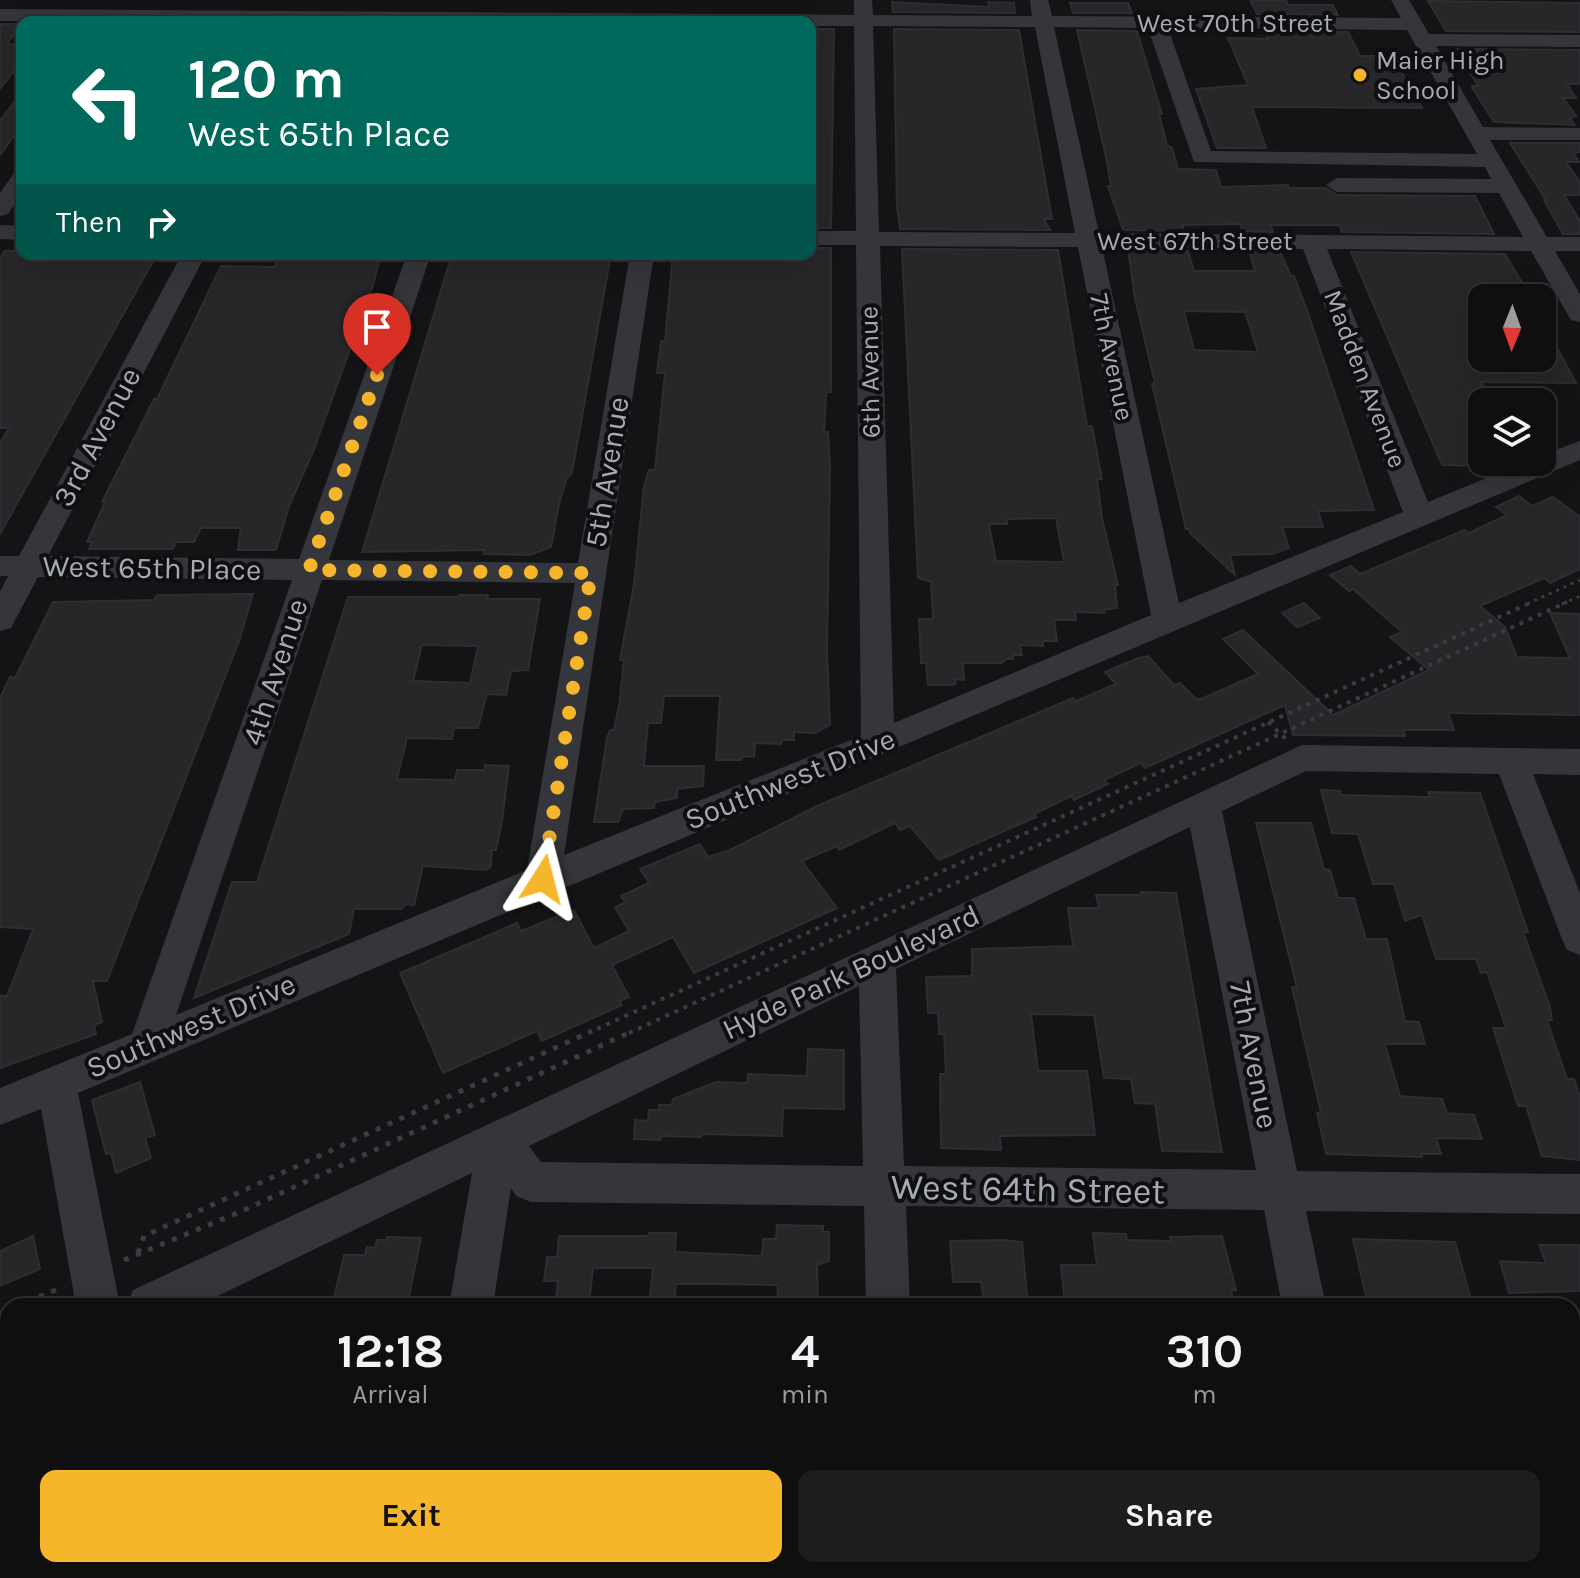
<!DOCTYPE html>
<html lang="en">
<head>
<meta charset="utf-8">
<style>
	:root { --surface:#0f0f10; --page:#1d1d1e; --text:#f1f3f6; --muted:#9b9c9f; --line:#2f2f30; --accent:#f5b62c }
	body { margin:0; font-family:Karla,sans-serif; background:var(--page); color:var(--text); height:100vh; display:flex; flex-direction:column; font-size:30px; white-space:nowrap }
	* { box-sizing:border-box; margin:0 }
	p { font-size:26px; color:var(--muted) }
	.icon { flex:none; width:44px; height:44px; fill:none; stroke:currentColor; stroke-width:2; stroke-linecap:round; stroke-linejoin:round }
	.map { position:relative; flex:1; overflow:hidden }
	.details { position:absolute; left:0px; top:1298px; width:1580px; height:280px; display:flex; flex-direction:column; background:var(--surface); border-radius:24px 24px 0 0; box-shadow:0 8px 32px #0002,0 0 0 2px var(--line) }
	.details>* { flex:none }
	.guide { position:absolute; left:16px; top:16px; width:800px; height:244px; border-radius:16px; box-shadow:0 8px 32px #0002,0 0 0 2px var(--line); background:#00695c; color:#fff; overflow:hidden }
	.needle { width:52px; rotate:181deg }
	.controls { position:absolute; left:1468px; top:284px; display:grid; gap:16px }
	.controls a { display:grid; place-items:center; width:88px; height:88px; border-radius:16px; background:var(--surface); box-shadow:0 8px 32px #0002,0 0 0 2px var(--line); font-size:40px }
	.pin { position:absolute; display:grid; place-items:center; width:68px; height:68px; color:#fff; margin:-82px -34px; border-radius:50% 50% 50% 0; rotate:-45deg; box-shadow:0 0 8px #0007 }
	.pin .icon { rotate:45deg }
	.me { position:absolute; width:88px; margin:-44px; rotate:9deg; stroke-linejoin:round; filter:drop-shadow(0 0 6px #0008) }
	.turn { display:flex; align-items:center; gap:28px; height:168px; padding:0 40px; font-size:36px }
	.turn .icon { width:104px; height:104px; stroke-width:2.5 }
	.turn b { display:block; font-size:56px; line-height:68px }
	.then { display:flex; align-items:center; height:76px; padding:0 40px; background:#0003; gap:16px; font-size:30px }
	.eta { display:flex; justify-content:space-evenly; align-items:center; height:136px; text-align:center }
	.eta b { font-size:48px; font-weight:700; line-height:56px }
	.action { display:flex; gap:16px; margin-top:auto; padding:16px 40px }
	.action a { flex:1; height:92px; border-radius:16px; background:var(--accent); color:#111; font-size:32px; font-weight:700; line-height:92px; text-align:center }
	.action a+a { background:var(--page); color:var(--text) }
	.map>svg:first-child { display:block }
	.building { fill:#27272a; stroke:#2e2e32; stroke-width:2; fill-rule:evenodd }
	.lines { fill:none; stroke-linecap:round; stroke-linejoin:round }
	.path-far2 { stroke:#3b3c42; stroke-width:3; stroke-dasharray:3 5; stroke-linecap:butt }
	.path-far1 { stroke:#3b3c42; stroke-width:4; stroke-dasharray:4 6; stroke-linecap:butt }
	.path { stroke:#3b3c42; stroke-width:5; stroke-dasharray:5 8; stroke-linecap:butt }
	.minor { fill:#35363b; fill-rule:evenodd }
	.route { stroke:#f5b62c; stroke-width:14; stroke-dasharray:0 25.2 }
	.poi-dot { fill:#f5b62c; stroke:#0f0f11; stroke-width:3 }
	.labels { text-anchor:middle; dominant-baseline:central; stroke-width:8; stroke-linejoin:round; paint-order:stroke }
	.far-street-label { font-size:26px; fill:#a5aab6; stroke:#0f0f11 }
	.far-poi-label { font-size:26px; fill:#a5aab6; stroke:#0f0f11; text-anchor:start }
	.street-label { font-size:30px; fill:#a5aab6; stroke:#0f0f11 }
	.near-street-label { font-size:36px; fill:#a5aab6; stroke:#0f0f11 }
</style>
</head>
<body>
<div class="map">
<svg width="1580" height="1578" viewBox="0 0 1580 1578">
	<rect width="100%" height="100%" fill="#141416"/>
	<g class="building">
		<path d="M1250 0H1286L1288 5H1333L1338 15 1257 14Z"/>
		<path d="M1428 1 1580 3V32L1446 31Z"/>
		<path d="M892 2 989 7 988 2 1014 3 1015 13 893 12Z"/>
		<path d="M1070 3H1128L1132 13H1073Z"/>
		<path d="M0 24H22L7 44 22 45V61L0 89Z"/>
		<path d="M810 29H834L831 228H810Z"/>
		<path d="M894 29 1019 30 1052 219H1044L1050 230 900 229 897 208Z"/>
		<path d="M1077 30 1137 31 1162 114H1159L1167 145 1172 148 1178 169 1216 170 1221 187 1288 185 1289 188H1326L1337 195 1475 196 1494 234 1342 232 1339 225H1270L1273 232 1242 231 1240 224H1234L1183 225V231L1123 230 1108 186H1111L1106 157Z"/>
		<path d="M1265 32H1348L1360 56H1393L1422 108 1252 107 1266 148H1217L1196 89 1248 85 1228 38 1268 39Z"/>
		<path d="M1457 49 1580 50V84H1567L1576 98H1563L1576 116 1570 118 1575 125 1494 122 1473 89 1472 86H1478Z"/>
		<path d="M22 92V125L0 155V121Z"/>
		<path d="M1510 143H1580V152H1573L1579 162H1566L1580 182V195H1564L1580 221V234H1563L1544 200H1546Z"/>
		<path d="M810 248H831V392H826L824 432H828L830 467 827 650 830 725 815 733 794 732V740H782L781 744 755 743 754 756 742 757 741 760H716L720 696H664L661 723H648L644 766H704L703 786 677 789V798L655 802 654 808 623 809 618 822H594L607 738 610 730H614L619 706 624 660H620L634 584 644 486 649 470H655L665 373H657L661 341H665L673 254H810Z"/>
		<path d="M902 249 1058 250 1087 426H1092L1102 479H1097L1102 518 1118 585H1115L1117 608 1104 610V613L1075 612 1076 620H1054L1057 641H1043V646L1020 645 1022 655H1013V659H1006L1002 663H963L964 680 955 679 956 684 952 685H928L926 663H921L919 619H933L931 582 918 578ZM1056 518 1064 562 996 561 989 524H1007V519Z"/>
		<path d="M1128 250 1188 251 1194 271H1255L1249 251 1280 252 1291 276H1294L1307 310 1374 510 1318 511 1323 527H1282L1289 548 1273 554 1230 555 1235 575 1191 534 1189 529H1186L1152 384H1155L1135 298ZM1184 311 1245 312 1258 352 1194 350Z"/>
		<path d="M5 251H22V254H157L0 534V443L9 428H0V258Z"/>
		<path d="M1351 252 1505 254 1531 298H1482V358H1542V320L1576 383 1481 382 1491 402H1475L1482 418V466L1442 465Z"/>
		<path d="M280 254H381L373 285 313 452 289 506 276 550H238L241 528H201L194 542H176L173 549H89L92 542H87L105 502H102L154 399H157L221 266 274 267Z"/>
		<path d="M452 254H611L572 473 567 478 560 500 551 547 530 555 484 554V550L362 552Z"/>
		<path d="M1519 496 1532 506 1553 497 1580 517V569L1550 583 1544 578 1480 606 1505 627 1517 657 1570 658 1550 613 1580 614V715L1448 713 1454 730H1403L1405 736 1293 735 1285 705 1145 768 1141 763 1104 780 1108 784 1074 800 1071 796 1034 814 1036 817 939 860 910 826 900 830 895 823 839 850 837 846 802 861 837 908 694 973 673 937 612 965 629 997 619 1001 622 1005 542 1041 537 1031 443 1073 400 973 517 923 521 931 574 910 594 948 629 931 615 907 625 903 621 896 649 883 640 869 700 844 708 857 730 850 817 806 1073 698 1076 701 1116 684 1105 672 1138 658 1148 656 1174 685 1180 683 1196 699H1201L1258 674 1223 639 1243 630 1333 715 1429 670 1390 637 1402 632 1353 589 1349 591 1330 575 1351 566 1360 574 1465 530 1469 533 1507 515 1496 507Z"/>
		<path d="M253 594 239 641 107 981H93L102 1022 94 1025 96 1034 0 1068V996H7L33 929 0 927V698L10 677 15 678 53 602 154 600 157 595Z"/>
		<path d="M459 595H488L487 599H540L528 670 511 671 506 695 487 694 478 728H454L452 739 407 738 397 779 455 780 457 770H484L485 765 509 766 502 821 496 850H492L491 866 486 870 423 866 414 905 406 904 401 909H354L349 934 194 998 232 882H257L348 597H458ZM422 645 478 646 470 683 413 681Z"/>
		<path d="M1304 603 1320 618 1297 627 1282 613Z"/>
		<path d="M1321 790 1340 791 1341 795 1430 797 1428 792 1480 793 1528 932H1523L1550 1007 1552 1020H1547L1567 1079H1574L1580 1096V1160L1542 1156 1526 1106H1518L1493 1028H1506L1487 972 1481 973 1476 959H1436L1422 915 1405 921 1394 884H1373L1358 834 1332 833Z"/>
		<path d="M1256 823H1311L1324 869 1330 870 1338 898H1354L1366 939H1387L1405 1021 1419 1022 1425 1044H1385L1400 1096 1442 1099 1447 1113 1474 1115 1482 1139 1436 1138 1441 1154H1422V1157L1326 1154 1317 1113H1321L1292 987 1297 988Z"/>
		<path d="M1141 892 1176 893 1222 1152 1162 1151 1155 1104 1135 1103 1131 1079 1104 1078 1094 1015 1031 1014 1038 1071H1087L1095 1135 1000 1136 1001 1150 941 1148 940 1074H946L944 1034H939L938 1013H928L926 977 972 976V949L1073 946 1068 908H1099L1096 895H1141Z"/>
		<path d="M808 1049 844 1050V1109L783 1108 782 1136 701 1134V1137L661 1136 660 1140 634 1139 635 1120 648 1121 649 1110H659V1105H672L673 1099 716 1082 747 1083 748 1074 807 1076Z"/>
		<path d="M140 1082 155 1135 145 1138 151 1158 116 1173 111 1153 106 1154 92 1100Z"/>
		<path d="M777 1225 823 1226V1232H829V1261L817 1265 818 1306H777L778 1285 719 1284H676L674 1306H649L653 1268H593L589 1306H555L558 1281H544L547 1257H557L559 1236H648L649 1233H676L675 1252 762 1256 763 1239H776Z"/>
		<path d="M1093 1233 1126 1234 1127 1240 1171 1241 1170 1237 1222 1236 1236 1290H1231L1234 1306H1065L1061 1265H1097Z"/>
		<path d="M33 1236 40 1269 0 1286V1251Z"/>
		<path d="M387 1237 421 1238 407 1306H332L344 1255H365L367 1247 375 1248 377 1240H387Z"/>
		<path d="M1353 1239 1455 1242 1473 1306H1368Z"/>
		<path d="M1004 1240 1022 1242 1028 1306H985L981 1282H953L950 1241Z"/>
		<path d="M1539 1245H1580V1291L1509 1293 1500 1261 1546 1263Z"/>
	</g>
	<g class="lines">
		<g class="path-far2">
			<path d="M1527 604 1580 580"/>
			<path d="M1562 604 1580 596"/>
		</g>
		<g class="path-far1">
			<path d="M1268 722 1287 740"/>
			<path d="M588 1033 1532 602"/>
			<path d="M629 1033 1567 602"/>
		</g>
		<g class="path">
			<path d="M138 1253 144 1236 592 1031"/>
			<path d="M124 1260 242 1211 633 1031"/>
			<path d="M15 1306 61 1288"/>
			<path d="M0 1314 8 1309"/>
		</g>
		<g class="minor">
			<path d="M854 0H872L873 15 1032 16 1030 0H1048L1052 16 1401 18 1391 0H1409L1429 34 1580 35V47L1436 46 1483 127 1580 128V140H1490L1547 237H1580V251H1555L1580 294V322L1571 320 1568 315 1531 251 1327 249 1428 502 1526 462H1542V455L1580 441V460L78 1093 120 1306H76L41 1109 0 1125V1088L132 1034 292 580 38 577 11 628 0 631V592L8 576H0V556H19L182 254H206L48 556 299 559 407 254H431L329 560 578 563 630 254H654L564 855 861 736 856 245H810V231H856L854 26H810V22L0 21V9L854 15ZM873 26 1035 27 1075 233 879 232ZM1054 27 1148 28 1194 162 1485 167 1491 179 1337 178 1326 185 1337 192 1499 193 1523 237 1099 233ZM1168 28 1407 30 1477 154 1211 151ZM880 246 1078 247 1151 615 894 723ZM1102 247 1303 249 1403 512 1179 603ZM322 580 575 583 527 870 176 1015Z"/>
			<path d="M22 171V194L8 214 0 216V193L14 173Z"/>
			<path d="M0 225 22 226V240L0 239Z"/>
			<path d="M1302 745 1580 749V775L1533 774 1580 893V955L1567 950 1562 939 1499 774 1306 771 1222 811 1297 1171 1580 1174V1214L1306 1211 1326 1306H1282L1264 1210 906 1206 910 1306H866L864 1206 531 1202 516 1196 511 1188 493 1306H449L472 1173 197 1306H127L133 1290ZM1190 827 1256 1170 904 1166 896 969ZM859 986 863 1166 541 1162 529 1146Z"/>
			<path d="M8 1373V1482L0 1485V1376Z"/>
			<path d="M403 1570H453L452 1578H402Z"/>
			<rect x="868" y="1570" width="50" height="8"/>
			<path d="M1333 1570H1383L1384 1578H1334Z"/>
		</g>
	</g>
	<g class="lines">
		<path class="route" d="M377 375 309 570 591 573 543 879"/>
	</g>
	<circle class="poi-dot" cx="1360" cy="75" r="8"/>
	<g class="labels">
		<g class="far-street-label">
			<text x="1235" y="23">West 70th Street</text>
			<text x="1195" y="241">West 67th Street</text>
			<text transform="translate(1112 357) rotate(78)">7th Avenue</text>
			<text transform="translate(870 372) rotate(-91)">6th Avenue</text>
			<text transform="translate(1365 379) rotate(69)">Madden Avenue</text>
		</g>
		<g class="far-poi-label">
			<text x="1376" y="60">Maier High<tspan x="1376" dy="30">School</tspan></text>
		</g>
		<g class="street-label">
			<text transform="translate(97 437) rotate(-62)">3rd Avenue</text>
			<text transform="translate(607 472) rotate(-81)">5th Avenue</text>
			<text transform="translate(152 568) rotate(1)">West 65th Place</text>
			<text transform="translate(275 672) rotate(-72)">4th Avenue</text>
			<text transform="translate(790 779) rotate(-22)">Southwest Drive</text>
			<text transform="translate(851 972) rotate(-25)">Hyde Park Boulevard</text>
			<text transform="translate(191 1026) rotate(-23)">Southwest Drive</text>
			<text transform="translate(1254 1055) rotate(79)">7th Avenue</text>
		</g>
		<g class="near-street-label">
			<text transform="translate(1028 1189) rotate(1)">West 64th Street</text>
		</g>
	</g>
</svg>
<div class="controls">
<a><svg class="needle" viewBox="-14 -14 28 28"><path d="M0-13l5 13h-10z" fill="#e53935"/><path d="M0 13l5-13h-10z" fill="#9b9c9f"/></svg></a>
<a><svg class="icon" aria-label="layers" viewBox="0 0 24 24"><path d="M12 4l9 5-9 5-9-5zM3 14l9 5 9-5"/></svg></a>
</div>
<div class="pin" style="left:377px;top:375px;background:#d93025"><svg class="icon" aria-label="arrive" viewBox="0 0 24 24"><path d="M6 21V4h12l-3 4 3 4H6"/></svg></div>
<svg class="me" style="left:543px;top:879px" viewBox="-20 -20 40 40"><path d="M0-17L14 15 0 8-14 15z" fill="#f5b62c" stroke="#fff" stroke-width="4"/></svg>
<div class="guide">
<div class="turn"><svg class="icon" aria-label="left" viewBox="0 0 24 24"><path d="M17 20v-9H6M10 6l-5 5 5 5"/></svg><div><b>120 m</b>West 65th Place</div></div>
<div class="then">Then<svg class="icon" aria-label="right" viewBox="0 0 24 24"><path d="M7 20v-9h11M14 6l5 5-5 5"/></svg></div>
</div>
<section class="details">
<div class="eta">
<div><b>12:18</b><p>Arrival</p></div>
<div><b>4</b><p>min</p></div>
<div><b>310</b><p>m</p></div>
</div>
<div class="action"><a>Exit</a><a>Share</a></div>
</section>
</div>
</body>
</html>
